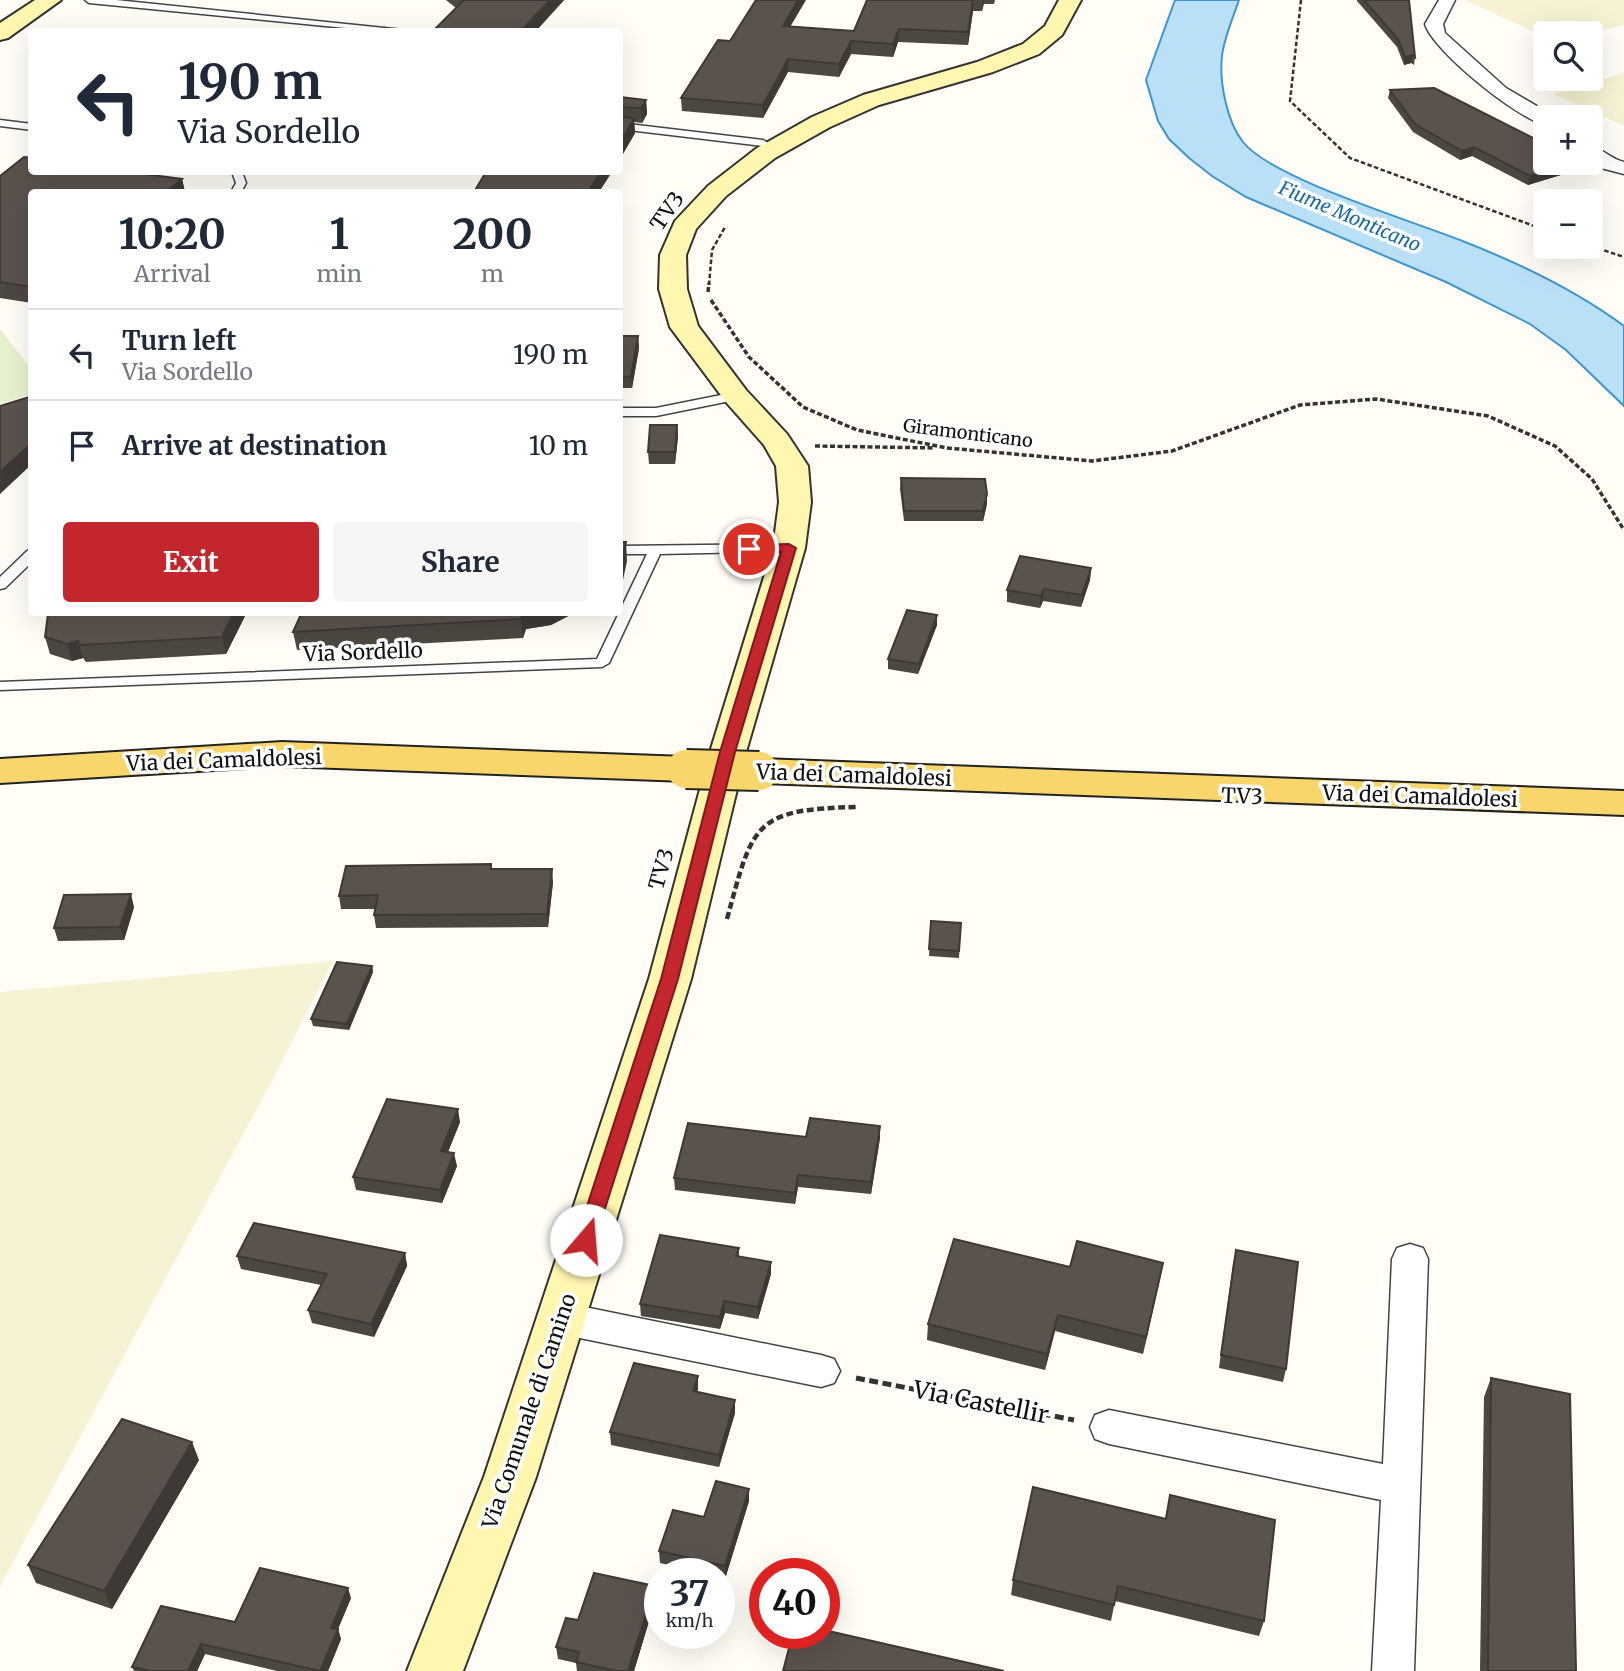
<!DOCTYPE html>
<html lang="en">
<head>
<meta charset="utf-8">
<style>
	:root { --surface:#fff; --page:#f6f6f7; --text:#1f2937; --muted:#747a83; --line:#e0e1e3; --accent:#c4262e }
	body { margin:0; font-family:Merriweather,serif; background:var(--page); color:var(--text); height:100vh; display:flex; flex-direction:column; font-size:26px; white-space:nowrap }
	* { box-sizing:border-box; margin:0 }
	p { font-size:23px; color:var(--muted) }
	.icon { flex:none; width:38px; height:38px; fill:none; stroke:currentColor; stroke-width:2; stroke-linecap:round; stroke-linejoin:round }
	.map { position:relative; flex:1; overflow:hidden }
	.sheet { position:absolute; left:28px; top:189px; width:595px; height:427px; display:flex; flex-direction:column; background:var(--surface); border-radius:7px; box-shadow:0 7px 28px #0002 }
	.sheet>* { flex:none }
	.banner { position:absolute; left:28px; top:28px; width:595px; height:147px; border-radius:7px; box-shadow:0 7px 28px #0002; background:#fff; color:var(--text); overflow:hidden }
	.fabs { position:absolute; left:1533px; top:21px; display:grid; gap:14px }
	.fabs a { display:grid; place-items:center; width:70px; height:70px; border-radius:7px; background:var(--surface); box-shadow:0 7px 28px #0002; font-size:35px }
	.speed { position:absolute; left:644px; top:1558px; display:flex; gap:14px; font-size:35px; font-weight:700; text-align:center }
	.speed>* { display:grid; place-content:center; width:91px; height:91px; border-radius:50%; background:var(--surface); box-shadow:0 7px 28px #0002; line-height:1 }
	.speed small { font-size:18px; font-weight:400 }
	.speed .limit { border:10px solid #d22; background:#fff; color:#111 }
	.pin { position:absolute; display:grid; place-items:center; width:60px; height:60px; color:#fff; margin:-30px; border:4px solid #fff; border-radius:50%; box-shadow:0 2px 7px #0007 }
	.me { position:absolute; width:77px; margin:-38px; rotate:18deg; stroke-linejoin:round; filter:drop-shadow(0 0 5px #0008) }
	.turn { display:flex; align-items:center; gap:24px; height:147px; padding:0 35px; font-size:32px }
	.turn .icon { width:91px; height:91px; stroke-width:2.5 }
	.turn b { display:block; font-size:49px; line-height:60px }
	.eta { display:flex; justify-content:space-evenly; align-items:center; height:119px; text-align:center }
	.eta b { font-size:42px; font-weight:700; line-height:49px }
	.cta { display:flex; gap:14px; margin-top:auto; padding:14px 35px }
	.cta a { flex:1; height:80px; border-radius:7px; background:var(--accent); color:#fff; font-size:28px; font-weight:700; line-height:80px; text-align:center }
	.cta a+a { background:var(--page); color:var(--text) }
	ul { padding:0; list-style:none }
	li { display:flex; align-items:center; gap:21px; height:91px; padding:0 35px; border-top:2px solid var(--line) }
	li div { flex:1 }
	li b { display:block; font-size:26px }
	li em { font-style:normal }
	.map>svg:first-child { display:block }
	.farmland { fill:#f6f3d4 }
	.pitch { fill:#e6f2cf }
	.water { fill:#b9e0f7; stroke:#3f96cf; stroke-width:2 }
	.lines { fill:none; stroke-linecap:round; stroke-linejoin:round }
	.lane-casing { stroke:#444; stroke-width:3 }
	.street-casing { stroke:#444; stroke-width:3 }
	.secondary-casing { stroke:#333; stroke-width:4 }
	.primary-casing { stroke:#222; stroke-width:4 }
	.path-far3 { stroke:#333; stroke-width:2.5; stroke-dasharray:4.5 2.5; stroke-linecap:butt }
	.path-far2 { stroke:#333; stroke-width:3.5; stroke-dasharray:5 2.5; stroke-linecap:butt }
	.path-far1 { stroke:#333; stroke-width:4.5; stroke-dasharray:7 3.5; stroke-linecap:butt }
	.path { stroke:#333; stroke-width:5; stroke-dasharray:9 4.5; stroke-linecap:butt }
	.lane { fill:#fff; fill-rule:evenodd }
	.street { fill:#fff; fill-rule:evenodd }
	.secondary { fill:#fff6b0; fill-rule:evenodd }
	.primary { fill:#f9d66b; fill-rule:evenodd }
	.primary-bridge-casing { stroke:#222; stroke-width:42; stroke-linecap:butt }
	.primary-bridge { stroke:#f9d66b; stroke-width:38 }
	.wall { fill:#4d4742 }
	.shaded-wall { fill:#3f3936 }
	.building { fill:#5a524d; stroke:#3f3936; stroke-width:2 }
	.route { fill:#c4262e; stroke:#7f191e; stroke-width:2 }
	.labels { text-anchor:middle; dominant-baseline:central; stroke-width:7; stroke-linejoin:round; paint-order:stroke }
	.far-street-label { font-size:18px; fill:#111; stroke:#fff }
	.far-water-label { font-size:19px; font-style:italic; fill:#1768a6; stroke:#fff }
	.street-label { font-size:21px; fill:#111; stroke:#fff }
	.near-street-label { font-size:24px; fill:#111; stroke:#fff }
</style>
</head>
<body>
<div class="map">
<svg width="1624" height="1671" viewBox="0 0 1624 1671">
	<rect width="100%" height="100%" fill="#fffdf5"/>
	<g class="farmland">
		<path d="M1465 0H1624V25L1591 33H1545V37Z"/>
		<path d="M1624 73V126L1553 94Z"/>
		<path d="M333 961 275 1075 0 1586V992Z"/>
	</g>
	<path class="pitch" d="M0 329 31 369V394L0 404Z"/>
	<path class="water" d="M1175 0H1239C1233 18 1224 38 1222 56 1219 82 1227 122 1243 142 1272 179 1416 222 1465 242 1521 264 1575 290 1624 326V406L1566 350 1530 324 1446 282 1246 197 1212 176 1189 158 1169 139 1158 121 1146 80Z"/>
	<g class="lines">
		<g class="lane-casing">
			<g id="lane">
				<path d="M85 0H116L423 32H386L89 3Z"/>
				<path d="M0 120 32 124V130L0 126Z"/>
				<path d="M620 123 763 140 768 143 763 146 620 129Z"/>
				<path d="M232 172H242L246 183 241 192H231L236 183Z"/>
				<path d="M736 392 740 393V399L656 416H620V408H656Z"/>
				<path d="M789 544 796 548 794 551 660 554 609 663 602 667 0 690V682L597 659 647 554H620V546Z"/>
				<path d="M32 550V562L5 588 0 589V577L27 551Z"/>
			</g>
		</g>
		<g class="street-casing">
			<g id="street">
				<path d="M1439 0H1455L1443 24 1445 33 1506 88 1552 115 1553 117H1545V125C1517 118 1433 51 1425 24Z"/>
				<path d="M1591 146C1603 149 1611 159 1624 162V174L1597 167 1591 162Z"/>
				<path d="M1410 1244 1423 1248 1428 1259 1414 1671H1372L1381 1500 1109 1444 1095 1439 1090 1427 1095 1415 1109 1410 1383 1464 1392 1259 1397 1248Z"/>
				<path d="M560 1302 821 1355 834 1359 840 1371 834 1383 821 1387 560 1334 547 1329 541 1318 547 1307Z"/>
			</g>
		</g>
		<g class="secondary-casing">
			<g id="secondary">
				<path d="M35 0H61L8 38 0 40V23Z"/>
				<path d="M1059 0H1081L1062 35 1039 54 993 72 879 105 830 127 775 158 726 196 696 229 686 255 687 289 698 326 746 390 787 434 808 466 811 502 805 548 746 752 691 979 536 1477 463 1671H407L484 1477 649 979 710 752 773 548 779 502 776 466 764 445 726 402 670 327 659 289 660 255 675 221 708 186 757 148 812 117 863 95 977 62 1023 44 1045 26Z"/>
			</g>
		</g>
		<g class="primary-casing">
			<g id="primary">
				<path d="M282 742 686 757 699 761 705 769 699 777 686 781 282 766 0 783V759Z"/>
				<path d="M759 759 1624 791V815L759 783 746 780 740 771 746 762Z"/>
			</g>
		</g>
		<g class="path-far3">
			<path d="M1301 0 1290 101 1350 158 1545 230"/>
			<path d="M1591 246 1624 257"/>
			<path d="M709 285 712 250 725 227"/>
		</g>
		<g class="path-far2">
			<path d="M708 292 709 283"/>
			<path d="M711 300 749 357 803 407 857 430 947 448 1092 461 1172 451 1300 405 1376 399 1488 416 1555 446 1592 479 1624 530"/>
			<path d="M815 446 935 448"/>
		</g>
		<path class="path-far1" d="M727 919C753 824 753 809 858 807"/>
		<path class="path" d="M856 1378 1074 1420"/>
		<use href="#lane" class="lane"/>
		<use href="#street" class="street"/>
		<use href="#secondary" class="secondary"/>
		<use href="#primary" class="primary"/>
		<g class="primary-bridge-casing">
			<path id="primary-bridge" d="M686 769 759 771"/>
		</g>
		<use href="#primary-bridge" class="primary-bridge"/>
	</g>
	<g class="wall">
		<path d="M446 0H564L535 32H432L456 8Z"/>
		<path d="M867 0H995L994 4H984L982 11H973L968 45 898 42 893 57 851 54 839 77 788 72 763 118 682 111 681 98 730 41 790 26 854 31Z"/>
		<path d="M1357 0H1409L1415 57 1414 65 1411 63 1404 65 1397 47 1357 1Z"/>
		<path d="M1390 90 1577 170 1528 185 1472 156 1460 160 1413 132 1388 98Z"/>
		<path d="M620 97 646 100 647 114 642 123 634 122 635 133 620 159Z"/>
		<path d="M0 176 182 179 185 192H32V303L0 298Z"/>
		<path d="M620 336H638L639 348 632 388H620Z"/>
		<path d="M677 425 678 437 675 464H649L648 452Z"/>
		<path d="M901 478 987 494V504L983 521H904L900 489Z"/>
		<path d="M1091 568 1090 580 1081 607 1043 601 1040 608 1007 602V590Z"/>
		<path d="M50 612H247L226 654 86 662 83 658 72 661 50 654 45 637Z"/>
		<path d="M302 612H576L551 625 526 629 523 638 297 650 293 632Z"/>
		<path d="M937 615V625L918 674 888 669V659Z"/>
		<path d="M492 869 553 882 548 927 376 928 374 915 375 909H341L339 896Z"/>
		<path d="M134 907 124 940 58 941 54 928Z"/>
		<path d="M931 921 961 923 959 958 929 956Z"/>
		<path d="M372 966 373 972 349 1030 313 1026 311 1019Z"/>
		<path d="M460 1122 448 1152 457 1166 442 1203 356 1190 353 1177Z"/>
		<path d="M880 1126V1138L871 1194 798 1187 795 1204 675 1190 674 1178 806 1137Z"/>
		<path d="M739 1248V1256L771 1274 758 1319 725 1313 720 1329 641 1316 640 1304Z"/>
		<path d="M1236 1250 1286 1369 1283 1382 1219 1368 1233 1263Z"/>
		<path d="M405 1253 407 1266 374 1337 312 1323 308 1310 321 1285 241 1269 237 1256Z"/>
		<path d="M1163 1263 1143 1354 1055 1331 1045 1370 927 1340 928 1324 1070 1267Z"/>
		<path d="M698 1376V1389L697 1392 735 1400V1413L719 1467 611 1445 610 1432Z"/>
		<path d="M1491 1378 1576 1671H1480L1484 1397Z"/>
		<path d="M199 1460 112 1609 36 1583 28 1565Z"/>
		<path d="M749 1489V1501L725 1579 719 1577V1573H703L660 1563 659 1551 704 1517Z"/>
		<path d="M1170 1495 1264 1621 1259 1636 1115 1601 1111 1621 1011 1595 1013 1580 1165 1519Z"/>
		<path d="M655 1586 656 1598 634 1671H577L576 1663 558 1659 556 1647 578 1620Z"/>
		<path d="M351 1598 338 1629 341 1639 328 1671H277L205 1654 197 1671H134L132 1667 235 1622Z"/>
	</g>
	<g class="shaded-wall">
		<path d="M550 0H564L535 32H520Z"/>
		<path d="M798 0H806L783 39V26Z"/>
		<path d="M973 0V11L968 45V32Z"/>
		<path d="M982 0H984L982 11Z"/>
		<path d="M899 29 898 42 893 57V44Z"/>
		<path d="M851 41V54L839 77V64Z"/>
		<path d="M1413 55 1411 63 1404 65 1405 57Z"/>
		<path d="M788 59V72L763 118V105Z"/>
		<path d="M646 100 647 114 642 123 641 108Z"/>
		<path d="M634 119 635 133 620 159V142Z"/>
		<path d="M1474 147 1472 156 1460 160 1462 151Z"/>
		<path d="M1575 163H1579L1577 170 1528 185 1530 176Z"/>
		<path d="M601 172H612L599 192H588Z"/>
		<path d="M182 179 185 192H166Z"/>
		<path d="M638 336 639 348 632 388 631 377Z"/>
		<path d="M677 425 678 437 675 464V452Z"/>
		<path d="M31 443 32 464 0 494V472Z"/>
		<path d="M987 494V504L983 521V511Z"/>
		<path d="M626 542 627 561 620 594V570Z"/>
		<path d="M1091 568 1090 580 1081 607 1082 595Z"/>
		<path d="M1044 589 1043 601 1040 608 1041 596Z"/>
		<path d="M234 612H247L226 654 222 637Z"/>
		<path d="M523 612H576L551 625 526 629 523 638 521 619Z"/>
		<path d="M937 615V625L918 674 919 664Z"/>
		<path d="M78 641 83 658 72 661 67 644Z"/>
		<path d="M552 869 553 882 548 927 547 914Z"/>
		<path d="M131 894 134 907 124 940 120 927Z"/>
		<path d="M372 966 373 972 349 1030 347 1024Z"/>
		<path d="M458 1109 460 1122 443 1164 441 1151Z"/>
		<path d="M880 1126V1138L871 1194V1182Z"/>
		<path d="M454 1153 457 1166 442 1203 440 1190Z"/>
		<path d="M798 1175V1187L795 1204V1193Z"/>
		<path d="M405 1253 407 1266 374 1337 371 1324Z"/>
		<path d="M771 1262V1274L758 1319V1307Z"/>
		<path d="M1163 1263 1160 1279 1143 1354 1146 1337Z"/>
		<path d="M724 1301 725 1313 720 1329V1317Z"/>
		<path d="M1058 1315 1055 1331 1045 1370 1047 1354Z"/>
		<path d="M698 1376V1389L694 1404 693 1391Z"/>
		<path d="M735 1400V1413L719 1467V1455Z"/>
		<path d="M192 1442 199 1460 112 1609 104 1591Z"/>
		<path d="M749 1489V1501L725 1579V1566Z"/>
		<path d="M655 1586 656 1598 634 1671H628Z"/>
		<path d="M348 1588 351 1598 334 1638 331 1628Z"/>
		<path d="M338 1629 341 1639 328 1671H320Z"/>
		<path d="M201 1644 205 1654 197 1671H188Z"/>
	</g>
	<g class="building">
		<path d="M464 0H550L520 32H432Z"/>
		<path d="M756 0H798L783 26 854 31 867 0H973L968 32 899 29 893 44 851 41 839 64 788 59 763 105 681 98 718 40 730 41Z"/>
		<path d="M1364 0H1409L1415 57 1413 55 1405 57 1398 39Z"/>
		<path d="M1434 88 1545 144V163H1575L1530 176 1474 147 1462 151 1415 124 1390 90Z"/>
		<path d="M620 97 646 100 641 108 620 107Z"/>
		<path d="M620 116 634 119 620 142Z"/>
		<path d="M24 157 32 158V172H129L182 179 166 192H32V287L0 282V176Z"/>
		<path d="M486 172H601L588 192H474Z"/>
		<path d="M620 336H638L631 377 620 376Z"/>
		<path d="M32 396V443L0 472V406Z"/>
		<path d="M650 425H677L675 452H648Z"/>
		<path d="M901 478 985 479 987 494 983 511H904Z"/>
		<path d="M620 542H626L620 570Z"/>
		<path d="M1020 556 1091 568 1082 595 1044 589 1041 596 1007 590Z"/>
		<path d="M907 610 937 615 919 664 888 659Z"/>
		<path d="M50 612H234L222 637 81 645 78 641 67 644 45 637 48 614Z"/>
		<path d="M302 612H523L521 619 293 632Z"/>
		<path d="M491 864V869H552L547 914 374 915 378 895 339 896 346 866Z"/>
		<path d="M131 894 120 927 54 928 64 895Z"/>
		<path d="M931 921 961 923 959 951 929 949Z"/>
		<path d="M337 962 372 966 347 1024 311 1019Z"/>
		<path d="M387 1099 458 1109 441 1151 454 1153 440 1190 353 1177Z"/>
		<path d="M810 1118 880 1126 871 1182 798 1175 795 1193 674 1178 688 1123 806 1137Z"/>
		<path d="M254 1223 405 1253 371 1324 308 1310 327 1274 237 1256Z"/>
		<path d="M660 1235 739 1248 736 1256 771 1262 758 1307 724 1301 720 1317 640 1304Z"/>
		<path d="M954 1239 1070 1267 1077 1241 1163 1263 1146 1337 1058 1315 1047 1354 928 1324Z"/>
		<path d="M1236 1250 1298 1262 1286 1369 1221 1355Z"/>
		<path d="M634 1363 698 1376 693 1391 735 1400 719 1455 610 1432Z"/>
		<path d="M1491 1378 1570 1394 1576 1671H1488Z"/>
		<path d="M122 1419 192 1442 104 1591 28 1565Z"/>
		<path d="M716 1481 749 1489 725 1566 659 1551 673 1510 704 1517Z"/>
		<path d="M1033 1487 1166 1519 1170 1495 1275 1520 1264 1621 1118 1586 1114 1605 1013 1580Z"/>
		<path d="M260 1568 348 1588 331 1628 338 1629 320 1671 201 1644 188 1671H151L132 1667 161 1606 235 1622Z"/>
		<path d="M594 1573 655 1586 628 1671H617L576 1662 579 1652 556 1647 566 1618 578 1620Z"/>
		<path d="M824 1630 1004 1671H783L793 1633H824Z"/>
	</g>
	<path class="route" d="M789 544 796 548 735 752 678 979 595 1240 593 1245 586 1248 579 1245 576 1240 661 979 720 752 781 552 749 553 742 549 749 545Z"/>
	<g class="labels">
		<g class="far-street-label">
			<text transform="translate(968 433) rotate(7)">Giramonticano</text>
		</g>
		<g class="far-water-label">
			<text transform="translate(1350 216) rotate(23)">Fiume Monticano</text>
		</g>
		<g class="street-label">
			<text transform="translate(667 211) rotate(-55)">TV3</text>
			<text transform="translate(363 652) rotate(-2)">Via Sordello</text>
			<text transform="translate(224 760) rotate(-2)">Via dei Camaldolesi</text>
			<text transform="translate(854 775) rotate(2)">Via dei Camaldolesi</text>
			<text transform="translate(1242 796) rotate(2)">TV3</text>
			<text transform="translate(1420 796) rotate(2)">Via dei Camaldolesi</text>
			<text transform="translate(661 869) rotate(-74)">TV3</text>
			<text transform="translate(529 1411) rotate(-71)">Via Comunale di Camino</text>
		</g>
		<g class="near-street-label">
			<text transform="translate(981 1402) rotate(11)">Via Castellir</text>
		</g>
	</g>
</svg>
<div class="fabs">
<a><svg class="icon" aria-label="search" viewBox="0 0 24 24"><circle cx="10" cy="10" r="6"/><path d="M15 15l6 6"/></svg></a>
<a>+</a>
<a>−</a>
</div>
<div class="speed"><div>37<small>km/h</small></div><div class="limit">40</div></div>
<div class="pin" style="left:749px;top:549px;background:#d93025"><svg class="icon" aria-label="arrive" viewBox="0 0 24 24"><path d="M6 21V4h12l-3 4 3 4H6"/></svg></div>
<svg class="me" style="left:586px;top:1240px" viewBox="-20 -20 40 40"><circle r="19" fill="#fff"/><path d="M0-13L10 11 0 6-10 11z" fill="#c4262e"/></svg>
<div class="banner">
<div class="turn"><svg class="icon" aria-label="left" viewBox="0 0 24 24"><path d="M17 20v-9H6M10 6l-5 5 5 5"/></svg><div><b>190 m</b>Via Sordello</div></div>
</div>
<section class="sheet">
<div class="eta">
<div><b>10:20</b><p>Arrival</p></div>
<div><b>1</b><p>min</p></div>
<div><b>200</b><p>m</p></div>
</div>
<ul>
<li><svg class="icon" aria-label="left" viewBox="0 0 24 24"><path d="M17 20v-9H6M10 6l-5 5 5 5"/></svg><div><b>Turn left</b><p>Via Sordello</p></div><em>190 m</em></li>
<li><svg class="icon" aria-label="arrive" viewBox="0 0 24 24"><path d="M6 21V4h12l-3 4 3 4H6"/></svg><div><b>Arrive at destination</b></div><em>10 m</em></li>
</ul>
<div class="cta"><a>Exit</a><a>Share</a></div>
</section>
</div>
</body>
</html>
